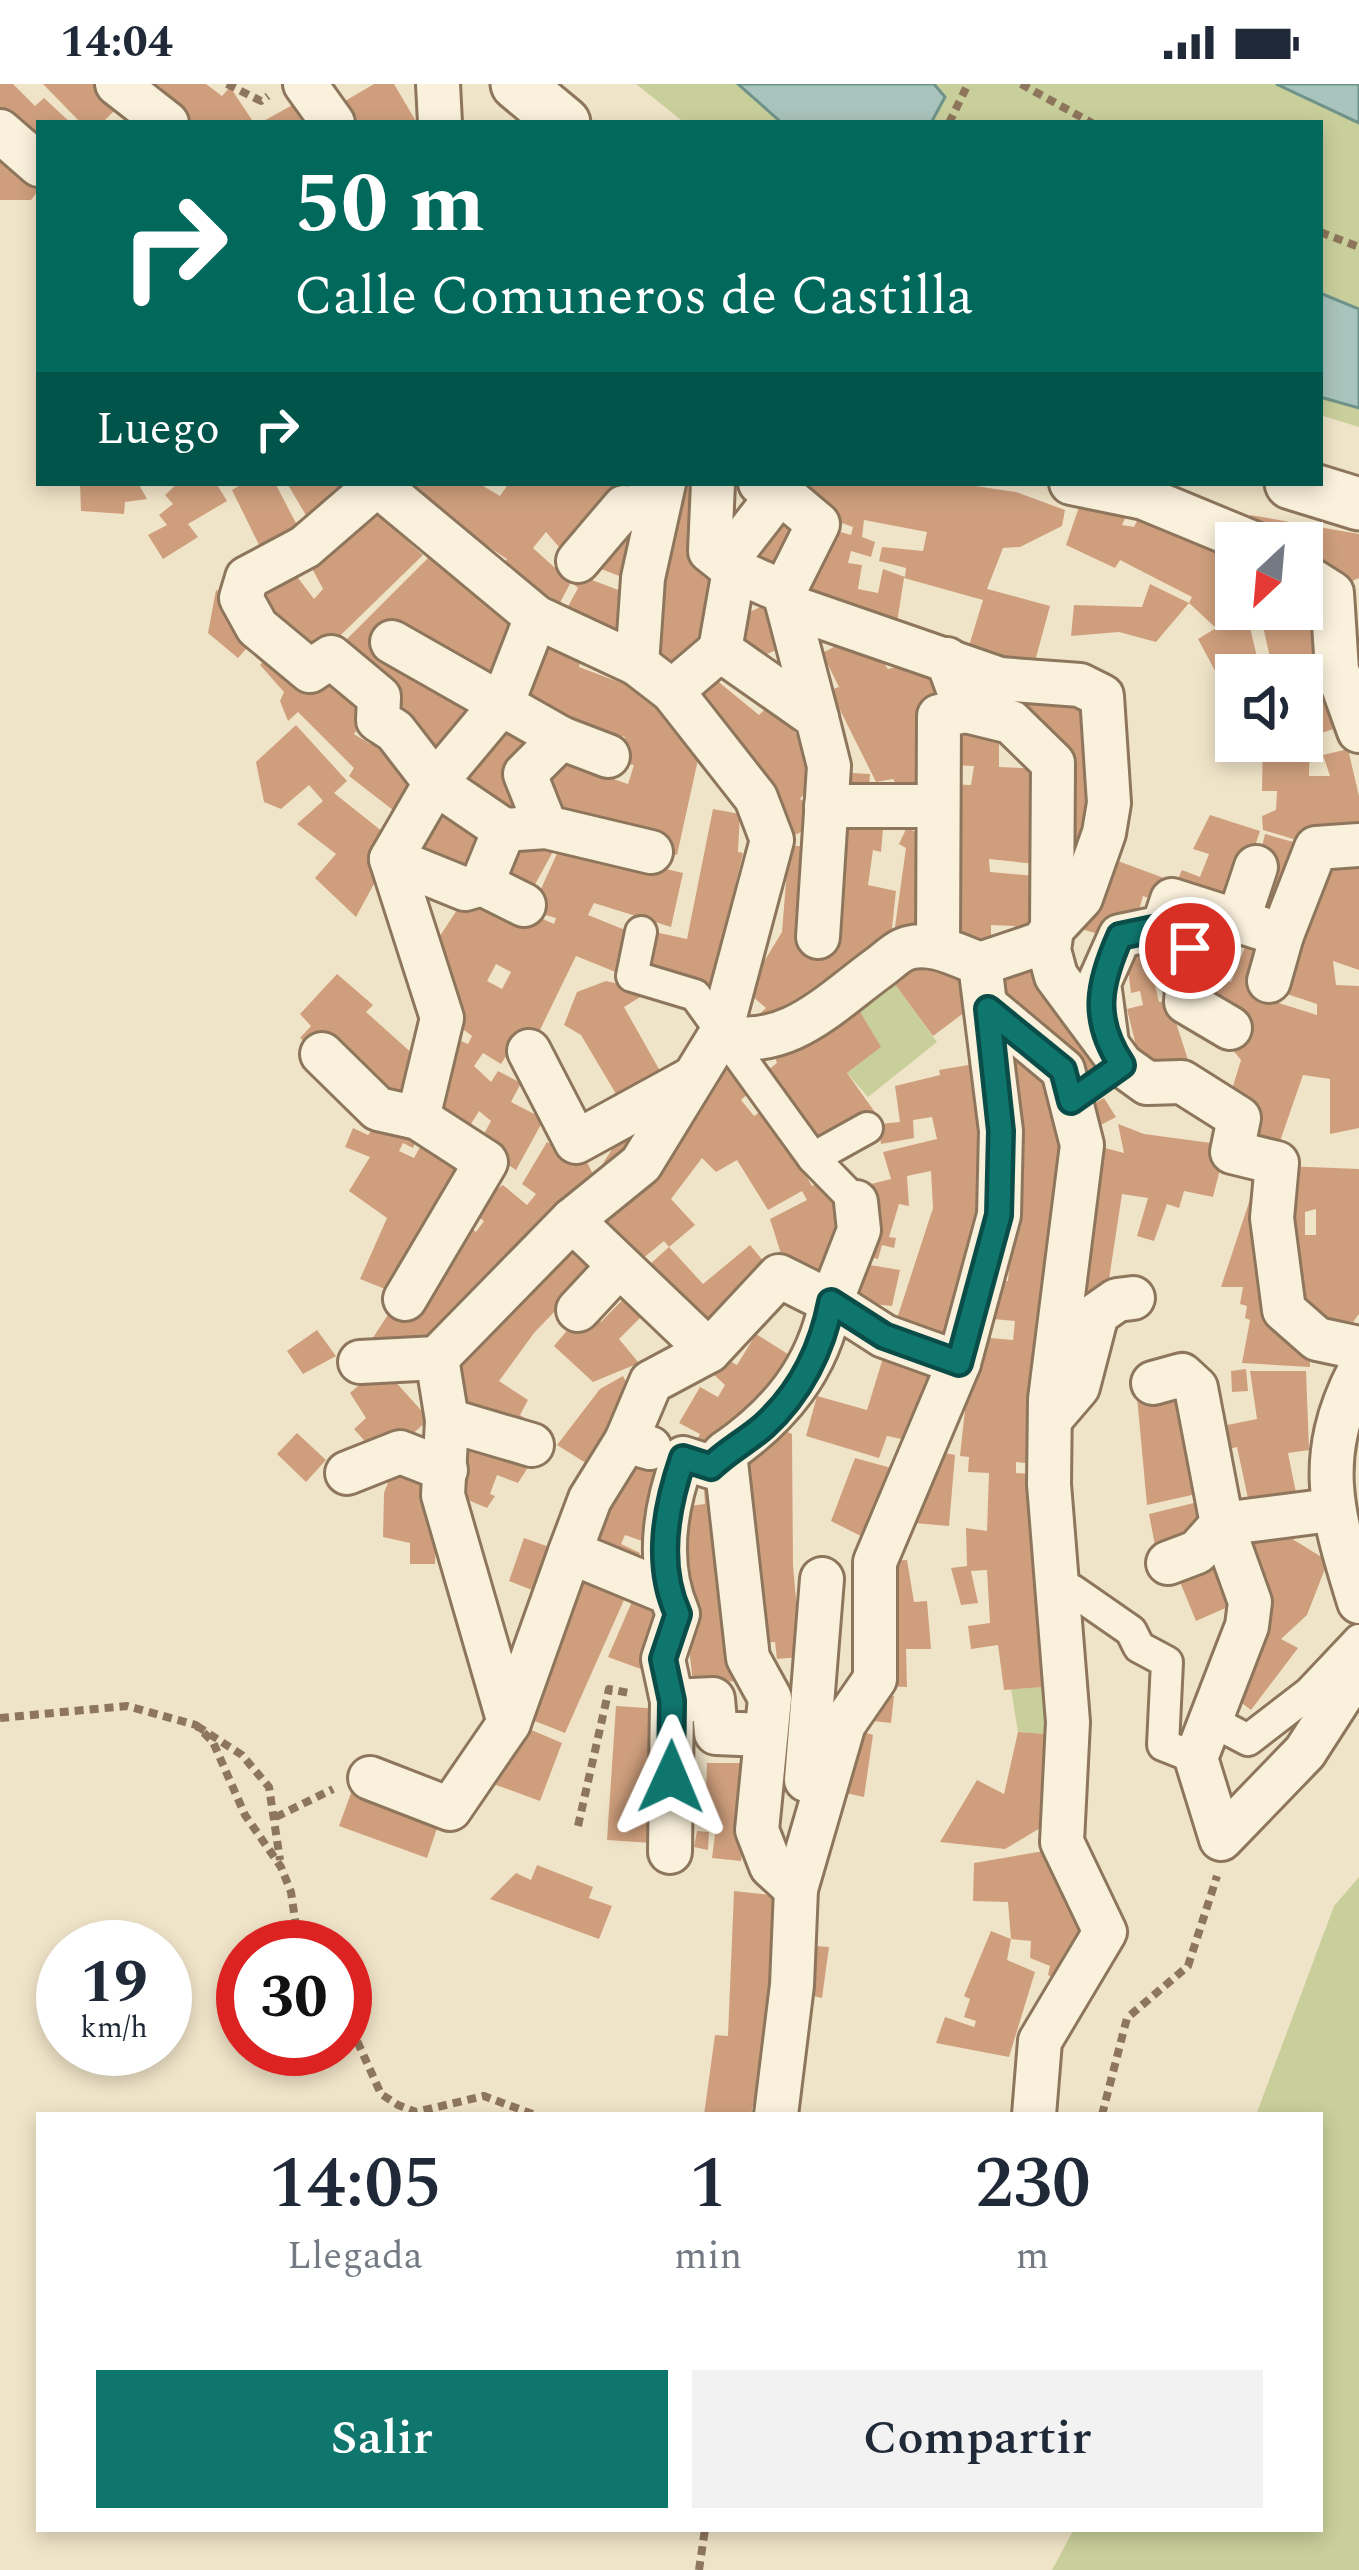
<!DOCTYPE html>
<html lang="es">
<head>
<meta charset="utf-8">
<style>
	:root { --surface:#fff; --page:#f2f2f3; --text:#1f2937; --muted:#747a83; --accent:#0f766e }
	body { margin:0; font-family:Spectral,serif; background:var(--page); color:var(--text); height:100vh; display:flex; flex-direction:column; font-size:45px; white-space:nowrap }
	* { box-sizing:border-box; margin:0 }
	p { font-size:39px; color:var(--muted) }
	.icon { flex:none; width:66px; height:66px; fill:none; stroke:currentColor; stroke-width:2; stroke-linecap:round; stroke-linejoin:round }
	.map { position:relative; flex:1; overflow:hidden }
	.details { position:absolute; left:36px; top:2028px; width:1287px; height:420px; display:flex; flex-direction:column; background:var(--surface); border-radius:0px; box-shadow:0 6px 18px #0003 }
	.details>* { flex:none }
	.guide { position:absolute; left:36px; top:36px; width:1287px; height:366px; border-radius:0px; box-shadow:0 6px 18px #0003; background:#00695c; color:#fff; overflow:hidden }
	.needle { width:78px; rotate:206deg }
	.buttons { position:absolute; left:1215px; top:438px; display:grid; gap:24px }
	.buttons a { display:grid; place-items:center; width:108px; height:108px; border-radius:0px; background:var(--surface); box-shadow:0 6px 18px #0003; font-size:60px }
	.speed { position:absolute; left:36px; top:1836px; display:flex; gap:24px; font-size:60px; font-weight:700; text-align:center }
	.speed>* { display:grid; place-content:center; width:156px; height:156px; border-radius:50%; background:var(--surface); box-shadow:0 6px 18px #0003; line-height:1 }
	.speed small { font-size:30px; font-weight:400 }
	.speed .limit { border:18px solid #d22; background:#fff; color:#111 }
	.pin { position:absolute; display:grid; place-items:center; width:102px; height:102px; color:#fff; margin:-51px; border:6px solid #fff; border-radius:50%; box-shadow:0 3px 12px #0007 }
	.me { position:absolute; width:132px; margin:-66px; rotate:1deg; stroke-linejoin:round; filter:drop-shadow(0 0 9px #0008) }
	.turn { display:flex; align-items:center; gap:42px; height:252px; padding:0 60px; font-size:54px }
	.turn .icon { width:156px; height:156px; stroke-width:2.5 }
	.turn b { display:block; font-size:84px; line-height:102px }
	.then { display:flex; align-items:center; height:114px; padding:0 60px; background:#0003; gap:24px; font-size:45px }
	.eta { display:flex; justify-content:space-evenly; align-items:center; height:204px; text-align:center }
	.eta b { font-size:72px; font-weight:600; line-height:84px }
	.button { display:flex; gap:24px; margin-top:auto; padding:24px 60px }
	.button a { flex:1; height:138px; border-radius:0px; background:var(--accent); color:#fff; font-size:48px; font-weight:600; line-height:138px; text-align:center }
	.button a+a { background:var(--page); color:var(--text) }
	.status { display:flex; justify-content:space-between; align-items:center; height:84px; padding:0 60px; background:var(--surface); direction:ltr }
	.status svg { height:33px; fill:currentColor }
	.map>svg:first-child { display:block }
	.green { fill:#c9cf9b }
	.water { fill:#a9c4bc; stroke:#6f938a; stroke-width:3 }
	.building { fill:#cf9f7d; fill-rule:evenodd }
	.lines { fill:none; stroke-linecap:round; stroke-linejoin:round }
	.pedestrian-casing { stroke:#8d765c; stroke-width:36 }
	.minor-casing { stroke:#8d765c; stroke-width:48 }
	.tertiary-casing { stroke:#8d765c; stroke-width:57 }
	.path { stroke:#8d765c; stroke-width:8; stroke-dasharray:9 6; stroke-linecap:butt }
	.pedestrian { stroke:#faf1dc; stroke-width:30 }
	.minor { stroke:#faf1dc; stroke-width:42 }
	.tertiary { stroke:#faf1dc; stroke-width:51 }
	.route-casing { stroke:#0a4d48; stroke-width:30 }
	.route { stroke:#0f766e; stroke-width:21 }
</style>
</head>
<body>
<div class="status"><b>14:04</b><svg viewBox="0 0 49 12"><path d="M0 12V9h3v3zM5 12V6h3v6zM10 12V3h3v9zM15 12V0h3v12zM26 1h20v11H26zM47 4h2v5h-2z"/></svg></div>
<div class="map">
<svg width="1359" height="2486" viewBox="0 0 1359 2486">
	<rect width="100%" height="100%" fill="#f0e4c8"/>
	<g class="green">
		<path d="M636 0H1359V343L1320 331V39H685Z"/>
		<path d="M883 884 937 958 868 1013 847 989 880 963 850 911Z"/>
		<path d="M1058 1602 1063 1651 1018 1648 1011 1605Z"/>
		<path d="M1359 1793V2486H1052L1074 2445H1320V2031H1256L1334 1822Z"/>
	</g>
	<g class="water">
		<path d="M738 0H934L945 13 931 39H782Z"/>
		<path d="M1276 0H1359V39Z"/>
		<path d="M1320 209 1359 225V324L1320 313Z"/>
	</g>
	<g class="building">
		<path d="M0 0H13L35 22 44 14 71 39H39V75L0 42Z"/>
		<path d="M43 0H109L126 15 102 39H81Z"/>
		<path d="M122 0H206L222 12 230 3 254 39H179Z"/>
		<path d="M374 0H394L417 39H344L333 24Z"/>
		<path d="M296 19 306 39H260Z"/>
		<path d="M0 50 39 87V106L31 116H0Z"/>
		<path d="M80 399H138L147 415 125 418 124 430 81 427Z"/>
		<path d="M178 399H216L227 417 188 440 198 453 163 475 148 451 167 441 159 431 173 420 165 411Z"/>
		<path d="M244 399H275L298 443 260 463 232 406Z"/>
		<path d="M287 399H344L352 408 314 445Z"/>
		<path d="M392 399H478L500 412 509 399H632L567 472 546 448 533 464 564 492 584 493 629 510 614 553 558 541 578 504 571 498 554 530 518 488 510 492 501 484 507 475Z"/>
		<path d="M676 399H707L700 487 722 494 717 562 672 597 644 569Z"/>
		<path d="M776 399H954L1016 408 1065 426 1062 442 1020 463 1003 464 987 505 1050 522 1031 592 968 565 983 516 904 494 896 545 794 519 827 444 851 451 853 443 810 428ZM864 436 927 448 923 467 882 463 879 477 906 484 905 493 883 485 878 509 858 505 862 481 848 479 851 467 871 473 875 458 862 453Z"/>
		<path d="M1081 417 1129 426 1122 441 1134 443 1141 428 1236 459V525H1281L1249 539 1259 582 1249 586 1250 591H1236V635L1222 617 1227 609 1198 555 1216 544 1189 519 1192 513 1120 476 1115 484 1066 461Z"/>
		<path d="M363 418 423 471 311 580 245 517 292 486 314 515 323 505 306 473Z"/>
		<path d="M789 425 812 441 779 501 737 476Z"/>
		<path d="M626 426 649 437 632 497 591 481Z"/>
		<path d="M1250 431 1359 450V494L1340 502 1302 474V459H1274L1246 444Z"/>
		<path d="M432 470 517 542 488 589 474 580 466 592 482 611 443 669 385 639 336 566Z"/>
		<path d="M1150 500 1189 519 1156 558 1119 548 1071 552 1074 521 1142 523Z"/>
		<path d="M216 506 230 513 229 538 252 558 238 574 208 549Z"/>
		<path d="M779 514 795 558 749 578 735 535Z"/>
		<path d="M1294 525H1302L1316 557 1342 642 1310 653 1309 692H1330L1323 671 1348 665 1359 712V758H1303L1263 746 1262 732 1276 726 1277 707H1262L1263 657H1302V591H1274L1262 538Z"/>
		<path d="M864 548 893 576 885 581 888 585 924 577 932 600 950 598 930 707 904 713 893 695 876 698 830 606 839 603 822 569Z"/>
		<path d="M533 552 582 569 579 583 640 606 701 662 677 771 611 751 615 742 544 718V671L628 700 634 681 617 678 625 653 514 620Z"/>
		<path d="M270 569 325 585 367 630 354 650 370 660 383 641 421 687 393 726 349 692 354 684 298 628 288 637 280 617 284 608 260 581Z"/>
		<path d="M704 586 759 631 774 616 801 630 790 643 825 682 800 715 814 724 812 743 788 754 761 703 770 696 680 608Z"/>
		<path d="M963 610 1095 620 1096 657 1077 811 1059 665Z"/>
		<path d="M951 638 999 648V683L1049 685 1045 781 989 775 990 788 1045 793 1043 852 1014 863 1015 842 991 841V866L943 857 948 700 971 701 974 682 949 681Z"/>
		<path d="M296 641 347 697 334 709 383 748 384 774 372 764 367 772 381 787 356 833 315 794 336 770 297 740 323 717 309 701 281 725 264 718 256 678Z"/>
		<path d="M504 643 536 666 530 737 488 715 492 710 467 694Z"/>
		<path d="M834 688 870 690 868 718Z"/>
		<path d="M429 722 484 749 465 802 418 772Z"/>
		<path d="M713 725 740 730 738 768 743 769 711 901 641 889 650 847 687 855Z"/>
		<path d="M842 730 884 734 881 768 873 766 868 801 896 807 891 853 804 920 747 953 742 925 754 935 766 924 746 907 782 848 789 761 821 765Z"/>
		<path d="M1210 731 1260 747 1232 832 1173 806 1182 786 1200 793 1209 770 1193 765Z"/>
		<path d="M907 743 928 756 934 861 893 857 906 764 899 760Z"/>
		<path d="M1265 750 1304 761 1275 841 1246 829Z"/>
		<path d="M511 751 561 753 527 815 486 795Z"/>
		<path d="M564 754 656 791 658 783 683 789 671 843 594 819 588 831 635 850 618 889 576 872 537 952 517 954 501 980 483 969 474 982 491 998 498 987 521 999 511 1018 544 1035 516 1086 478 1061 491 1037 479 1027 463 1053 425 1033 445 950 468 960 472 952 448 934 436 858 472 803 554 840 556 834 531 827ZM496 880 511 888 502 905 487 897Z"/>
		<path d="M1317 772 1359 773V886L1333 877 1336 901 1359 902V1044L1330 1050V995L1303 991 1278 1063 1241 1061 1233 1002 1241 976 1189 913 1206 863 1230 874 1222 896 1231 898 1251 848 1268 853 1260 913 1317 931V920L1272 905Z"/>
		<path d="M1115 776 1172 797 1164 819 1143 812 1136 837 1114 855 1075 843Z"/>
		<path d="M1144 862 1168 866 1169 890 1153 893 1159 918 1169 917 1190 982 1143 991 1127 925 1143 921 1140 907 1131 909 1128 885 1130 872Z"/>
		<path d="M1039 866 1103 982 1085 994 1003 924 990 883Z"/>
		<path d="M955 879 981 916 933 952 883 884Z"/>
		<path d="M337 890 373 921 366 928 424 980V1003L388 1021 300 954 311 942 300 930Z"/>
		<path d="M606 897 650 907 624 923 664 994 619 1015 581 951 564 941 577 908Z"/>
		<path d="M850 911 881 963 847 989 877 1031 813 1067 760 992 777 979 770 959Z"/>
		<path d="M998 958 1057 996 1070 1057 1034 1380 1016 1378V1389L1034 1390 1058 1602 1004 1606 998 1561 971 1565 968 1542 990 1539 987 1486 971 1487 978 1519 961 1521 951 1484 967 1482 966 1444 987 1447 989 1389 968 1388 969 1373 960 1372 969 1288 979 1253 1013 1256 1015 1237 983 1234 993 1196 1008 1197 1010 1171 1014 1095Z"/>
		<path d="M725 973 755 1003 741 1016 754 1032 767 1024 812 1102 821 1098 846 1138 823 1207 788 1192 770 1135 807 1116 802 1107 768 1126 737 1076 716 1088 702 1074 671 1115 695 1141 669 1163 664 1157 630 1185 585 1139Z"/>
		<path d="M986 978 993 1073 944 1263 892 1250 933 1124 931 1087 907 1092 909 1122 899 1120 889 1153 896 1154 894 1164 882 1161 878 1175 854 1169 871 1100 891 1095 883 1068 937 1055 932 1033 913 1036 914 1054 881 1060 878 1040 900 1038 895 1002 940 991 939 986Z"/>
		<path d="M1104 1014 1116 1033 1097 1043 1105 1064 1124 1069 1118 1040 1144 1050 1226 1061 1213 1113 1184 1107 1179 1124 1167 1120 1154 1157 1137 1152 1148 1114 1122 1110 1106 1215 1069 1205 1080 1027Z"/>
		<path d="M634 1030 635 1051 611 1098 597 1089Z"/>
		<path d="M381 1034 419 1051 413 1064 403 1059 399 1067 414 1074 420 1063 430 1068 434 1060 474 1080 395 1209 360 1195 387 1134 349 1107 370 1073 345 1063 353 1044 368 1051Z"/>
		<path d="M547 1058 588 1080 593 1090 441 1243 384 1273 367 1263 389 1229 394 1232 459 1135 476 1148 484 1137 465 1125 503 1101 527 1121 536 1110 522 1100Z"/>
		<path d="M1284 1082 1359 1085V1230L1353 1238 1294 1232ZM1316 1125V1151H1305V1128Z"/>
		<path d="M1254 1103 1309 1252 1310 1283 1242 1279 1250 1236 1245 1234 1247 1222 1240 1220 1243 1203H1221Z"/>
		<path d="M576 1147 605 1175 534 1249 499 1297 528 1316 520 1331 529 1337 517 1355 469 1339 442 1297 468 1276Z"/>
		<path d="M750 1161 776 1192 699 1255 637 1192 669 1163 703 1200Z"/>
		<path d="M852 1178 900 1186 892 1222 854 1218Z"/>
		<path d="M635 1203 653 1221 619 1255 639 1279 593 1298 554 1262 586 1224 601 1238Z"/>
		<path d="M317 1246 336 1272 303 1290 287 1267Z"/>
		<path d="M756 1250 799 1277 761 1337 744 1326 689 1371 700 1350 679 1339 700 1303 718 1313 725 1301 711 1288 721 1272 737 1281Z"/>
		<path d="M887 1261 940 1275 911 1357 887 1352 879 1374 806 1352 817 1312 867 1326Z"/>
		<path d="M1246 1285 1248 1307 1232 1308 1231 1287Z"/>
		<path d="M1250 1287H1306L1309 1366 1288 1369 1297 1414 1250 1424 1237 1363 1218 1368 1212 1344 1257 1335Z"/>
		<path d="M623 1292 633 1311 597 1386 557 1361 600 1305Z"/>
		<path d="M392 1294 429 1335 392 1369 370 1363 354 1345 366 1334 350 1309 366 1295Z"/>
		<path d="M1183 1301 1201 1409 1147 1421 1137 1313Z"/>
		<path d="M457 1344 534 1374 518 1399 497 1391 490 1410 495 1412 487 1424 449 1408Z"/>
		<path d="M781 1345 792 1350 793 1481 801 1573 777 1575 775 1558 755 1559 742 1377Z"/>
		<path d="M297 1349 326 1376 306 1398 277 1370Z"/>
		<path d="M935 1367 955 1371 949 1442 914 1439Z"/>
		<path d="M663 1372 645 1458 625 1451 621 1460 640 1469 628 1491 576 1467 627 1375 657 1383Z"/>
		<path d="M855 1374 902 1387 877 1460 831 1437Z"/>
		<path d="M395 1380 438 1392 435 1480H410V1459L383 1453 384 1409Z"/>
		<path d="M703 1392 719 1393 739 1597 693 1599 673 1424 705 1420Z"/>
		<path d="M1202 1417 1204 1449 1158 1477 1149 1430Z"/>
		<path d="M1226 1443 1286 1451 1328 1477 1307 1531 1281 1555 1298 1564 1251 1626 1227 1608 1256 1522Z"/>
		<path d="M524 1454 566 1469 550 1513 509 1497Z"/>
		<path d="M1222 1459 1246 1515 1196 1537 1173 1481Z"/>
		<path d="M907 1476 914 1518 927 1517 931 1565H906L907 1603 880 1602 890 1477Z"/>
		<path d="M579 1486 628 1507 565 1649 517 1630Z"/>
		<path d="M634 1513 660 1526 649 1588 608 1573Z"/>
		<path d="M880 1611 894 1612 891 1639 864 1636Z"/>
		<path d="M616 1622 661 1625 652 1759 607 1756Z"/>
		<path d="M515 1639 562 1659 540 1717 496 1701Z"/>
		<path d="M854 1645 873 1651 864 1713 836 1707Z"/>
		<path d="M1018 1648 1063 1651 1052 1737 1005 1765 940 1758 977 1696 1004 1710Z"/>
		<path d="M707 1679H750L741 1777 712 1774 716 1742 705 1740Z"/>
		<path d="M351 1709 439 1738 427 1774 339 1742Z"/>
		<path d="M697 1747 709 1748 708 1766 694 1763Z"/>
		<path d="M1050 1766 1083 1851 1061 1898 1048 1891 1050 1882 1030 1874 1031 1857 1011 1855 1008 1818 973 1817 974 1779Z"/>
		<path d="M537 1781 593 1803 589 1814 612 1822 599 1855 490 1815 516 1789 531 1796Z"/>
		<path d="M734 1807 781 1812 756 2006 751 2031H704L715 1951 728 1952Z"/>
		<path d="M991 1847 1011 1855 1007 1876 1035 1888 1009 1973 936 1959 945 1933 974 1943 976 1937 964 1933 970 1915 964 1912Z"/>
		<path d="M802 1861 829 1863 822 1914 796 1908Z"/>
	</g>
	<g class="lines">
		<g class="pedestrian-casing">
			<g id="pedestrian">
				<path d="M641 848 632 892 695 911 813 1074 856 1118"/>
				<path d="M813 1074 867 1044"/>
				<path d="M1072 1506 1131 1547 1139 1563 1167 1578 1163 1661 1196 1674"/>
				<path d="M1210 1636 1248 1656 1309 1609 1359 1556"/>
			</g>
		</g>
		<g class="minor-casing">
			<g id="minor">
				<path d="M117 0 167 39"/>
				<path d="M305 0 333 39"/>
				<path d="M438 0 440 39"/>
				<path d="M0 47 39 81"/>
				<path d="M379 399 305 463 247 494 241 514 257 543 310 587 331 573 379 613 378 636 395 647 435 699 504 746 482 800"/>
				<path d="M713 399 710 467 734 486 720 566"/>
				<path d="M1071 399 1144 414 1253 459"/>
				<path d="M780 408 818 440 784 508 795 524 1000 595 1080 601 1102 612 1109 719 1104 749 1081 814 1052 845 1049 866 1056 892 1122 981 1147 999 1182 998 1239 1034 1232 1068 1277 1079 1272 1134 1284 1226 1317 1255 1359 1264"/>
				<path d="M578 477 624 423 635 426 661 399"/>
				<path d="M725 479 780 408 760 399"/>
				<path d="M734 486 784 508 817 634"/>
				<path d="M1302 490 1332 509 1337 586 1359 647"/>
				<path d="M392 558 561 654 608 672"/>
				<path d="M947 575 966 627 1011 638 1053 679 1052 845 1042 859 980 880"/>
				<path d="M637 580 643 494 664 399"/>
				<path d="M672 607 720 566 817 634 829 682 818 853"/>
				<path d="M826 722H938"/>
				<path d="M546 743 525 690 561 654"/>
				<path d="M504 746 546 743 651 768"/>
				<path d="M391 775 465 805 482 800 524 821"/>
				<path d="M1256 783 1238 837 1282 851 1316 764 1359 761"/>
				<path d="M1163 843 1190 864 1186 918 1230 944"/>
				<path d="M938 863 939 632 966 627"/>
				<path d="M1269 897 1282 851"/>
				<path d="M989 924 1063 986 1082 1061 1050 1315 1049 1400 1068 1638 1062 1758 1105 1848 1040 1957 1034 2031"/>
				<path d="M720 951C785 968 828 921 877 885 886 879 897 867 908 864 932 857 957 871 980 880L1001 1047 999 1131 959 1279 875 1478V1595L844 1640 796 1805 792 1901 776 2031"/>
				<path d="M1107 959 1099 899 1120 852 1163 843 1172 816 1238 837"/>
				<path d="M529 967 576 1058 691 995"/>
				<path d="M322 970 378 1025 418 1034 486 1078 405 1215"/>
				<path d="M418 1034 442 934 391 775 435 699 503 618 536 533"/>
				<path d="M572 1136 709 1267"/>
				<path d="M578 1226 619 1182"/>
				<path d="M437 1274 447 1336 443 1411 509 1639"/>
				<path d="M360 1278 437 1274 572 1136 641 1080 720 951 772 756 756 714 672 607 637 580 536 533 375 399"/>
				<path d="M1359 1287C1314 1374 1332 1430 1359 1518"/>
				<path d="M1153 1299 1182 1291 1196 1304 1222 1440 1250 1518 1247 1542 1196 1674 1221 1755 1305 1668 1359 1584"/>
				<path d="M1054 1331 1078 1303 1097 1230 1117 1216 1133 1214"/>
				<path d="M447 1336 532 1361"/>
				<path d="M626 1357 651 1298 709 1267 779 1192 831 1218 859 1146 856 1118"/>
				<path d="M650 1364 626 1357 590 1415 570 1468 669 1509"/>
				<path d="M347 1389 400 1368 446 1386"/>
				<path d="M1168 1479 1197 1468 1222 1440 1331 1426"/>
				<path d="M672 1617 713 1615 716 1649 764 1651"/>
				<path d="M370 1694 450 1725 509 1639 570 1468"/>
				<path d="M806 1696 822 1495"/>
				<path d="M670 1768 672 1617 663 1575 678 1530C656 1480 665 1423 683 1374L711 1383 725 1369"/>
				<path d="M796 1805 771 1782 757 1746 770 1614 748 1574 725 1369C780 1331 818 1285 831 1218L884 1252 959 1279"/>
			</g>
		</g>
		<g class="tertiary-casing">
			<g id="tertiary">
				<path d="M517 0 564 39"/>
				<path d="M1291 399 1359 420"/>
			</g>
		</g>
		<g class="path">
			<path d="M227 0 261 17 268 12"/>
			<path d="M1021 0 1092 39"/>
			<path d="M949 39 968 0"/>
			<path d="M1320 148 1359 163"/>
			<path d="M0 1634 127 1622 196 1641 213 1658 245 1731 281 1783 291 1808 299 1863"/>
			<path d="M197 1642 242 1671 269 1703 280 1776"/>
			<path d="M276 1733 333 1705"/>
			<path d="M578 1742 609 1605 629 1609"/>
			<path d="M345 1930 381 2010 398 2021 416 2028 484 2012 535 2031"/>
			<path d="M1102 2031 1127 1934 1188 1882 1217 1792"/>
			<path d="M699 2486 705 2445"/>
		</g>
		<use href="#pedestrian" class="pedestrian"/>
		<use href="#minor" class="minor"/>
		<use href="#tertiary" class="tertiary"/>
	</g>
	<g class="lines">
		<g class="route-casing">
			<path id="route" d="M671 1693 672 1617 663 1575 678 1530C655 1480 666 1423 683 1374L711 1383C727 1367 747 1357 764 1342 800 1309 822 1265 831 1218L884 1252 959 1279 999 1131 1001 1047 988 925 1063 986 1071 1017 1122 981C1091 935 1099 899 1120 852L1163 843 1190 864"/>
		</g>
		<use href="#route" class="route"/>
	</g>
</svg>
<div class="buttons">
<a><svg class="needle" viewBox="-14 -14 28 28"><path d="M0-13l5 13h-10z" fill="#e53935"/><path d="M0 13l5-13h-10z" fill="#747a83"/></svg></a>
<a><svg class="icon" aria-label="sound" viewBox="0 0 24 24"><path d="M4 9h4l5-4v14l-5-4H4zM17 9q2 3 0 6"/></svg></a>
</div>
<div class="speed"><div>19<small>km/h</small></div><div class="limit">30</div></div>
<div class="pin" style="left:1190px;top:864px;background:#d93025"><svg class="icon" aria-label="arrive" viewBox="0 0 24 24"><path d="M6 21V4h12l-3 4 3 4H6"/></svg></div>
<svg class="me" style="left:671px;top:1693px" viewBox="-20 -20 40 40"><path d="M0-17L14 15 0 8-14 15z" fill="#0f766e" stroke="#fff" stroke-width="4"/></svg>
<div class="guide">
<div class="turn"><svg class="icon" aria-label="right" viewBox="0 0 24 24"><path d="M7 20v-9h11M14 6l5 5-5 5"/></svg><div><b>50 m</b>Calle Comuneros de Castilla</div></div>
<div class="then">Luego<svg class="icon" aria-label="right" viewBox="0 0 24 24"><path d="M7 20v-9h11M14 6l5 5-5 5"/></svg></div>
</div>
<section class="details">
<div class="eta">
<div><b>14:05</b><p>Llegada</p></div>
<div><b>1</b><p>min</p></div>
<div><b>230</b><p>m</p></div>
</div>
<div class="button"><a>Salir</a><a>Compartir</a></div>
</section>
</div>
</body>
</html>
